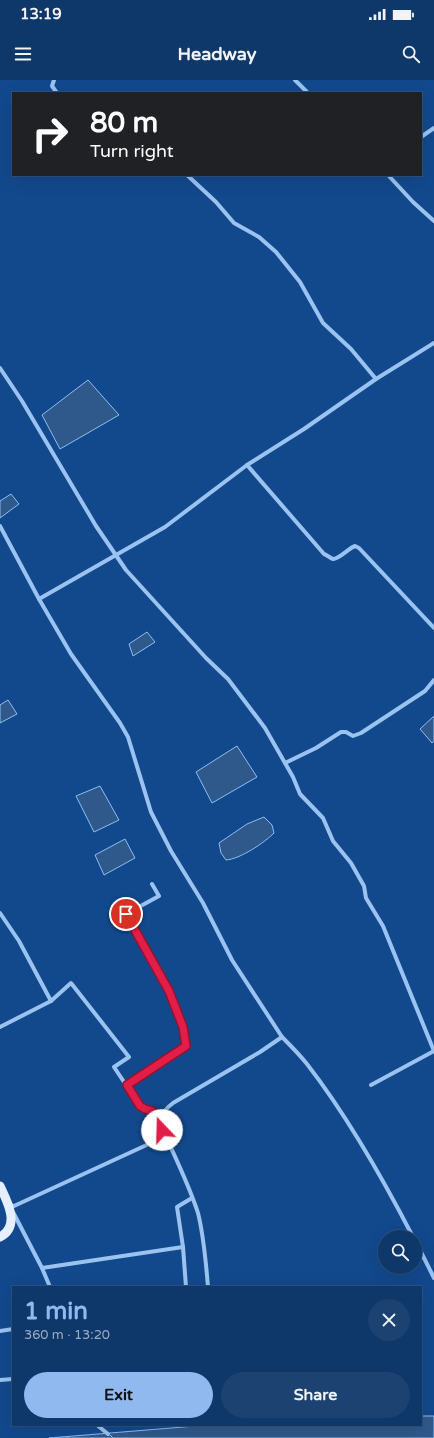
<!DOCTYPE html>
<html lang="en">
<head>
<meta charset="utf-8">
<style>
	:root { --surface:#0e376a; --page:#1c4272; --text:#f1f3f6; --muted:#9bacc1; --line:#2e517e; --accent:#90b9f0 }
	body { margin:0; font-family:"Varela Round",sans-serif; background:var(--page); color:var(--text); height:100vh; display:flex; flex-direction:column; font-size:15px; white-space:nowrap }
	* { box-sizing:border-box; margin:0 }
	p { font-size:13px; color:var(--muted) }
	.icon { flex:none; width:22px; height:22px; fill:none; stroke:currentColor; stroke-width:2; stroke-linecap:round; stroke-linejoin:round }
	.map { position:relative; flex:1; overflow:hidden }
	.details { position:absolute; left:12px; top:1206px; width:410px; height:140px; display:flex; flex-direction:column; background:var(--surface); border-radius:0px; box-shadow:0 4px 16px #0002,0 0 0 1px var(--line) }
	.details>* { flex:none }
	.banner { position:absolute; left:12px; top:12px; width:410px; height:84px; border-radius:0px; box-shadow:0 4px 16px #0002,0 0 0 1px var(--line); background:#202124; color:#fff; overflow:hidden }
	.tools { position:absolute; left:378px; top:1150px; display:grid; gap:8px }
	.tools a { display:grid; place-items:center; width:44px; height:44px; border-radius:50%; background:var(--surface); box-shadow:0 4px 16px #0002,0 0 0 1px var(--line); font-size:20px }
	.pin { position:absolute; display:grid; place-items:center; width:34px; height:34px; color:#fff; margin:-17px; border:2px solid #fff; border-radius:50%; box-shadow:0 1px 4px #0007 }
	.me { position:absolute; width:44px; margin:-22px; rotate:339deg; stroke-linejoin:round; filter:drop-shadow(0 0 3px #0008) }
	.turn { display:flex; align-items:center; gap:14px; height:84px; padding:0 12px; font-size:18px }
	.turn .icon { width:52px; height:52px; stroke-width:2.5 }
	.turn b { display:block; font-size:28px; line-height:34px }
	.round { display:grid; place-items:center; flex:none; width:42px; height:42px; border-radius:21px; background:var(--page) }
	.summary { display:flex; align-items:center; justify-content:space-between; height:68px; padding:0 12px }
	h1 { font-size:24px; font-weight:700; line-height:30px; color:var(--accent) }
	.button { display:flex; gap:8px; margin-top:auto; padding:8px 12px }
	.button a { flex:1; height:46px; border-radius:24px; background:var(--accent); color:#111; font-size:16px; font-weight:700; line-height:46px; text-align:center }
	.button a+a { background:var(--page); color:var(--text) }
	.status { display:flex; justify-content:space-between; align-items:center; height:28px; padding:0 20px; background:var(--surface); direction:ltr }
	.status svg { height:11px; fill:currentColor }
	header { display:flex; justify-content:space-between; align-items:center; height:52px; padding:0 12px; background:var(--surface); font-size:18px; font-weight:700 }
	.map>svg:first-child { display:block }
	.water { fill:#30598b; stroke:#8cbef5 }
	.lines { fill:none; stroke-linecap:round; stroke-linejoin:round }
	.ferry { stroke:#a6cdf8; stroke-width:1; stroke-dasharray:5 4; stroke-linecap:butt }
	.street { stroke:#9bc3f1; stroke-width:4 }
	.primary { stroke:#e5efff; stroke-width:9 }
	.route-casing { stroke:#92132f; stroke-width:10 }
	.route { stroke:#e11d48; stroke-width:7 }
</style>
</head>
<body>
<div class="status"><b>13:19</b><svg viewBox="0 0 49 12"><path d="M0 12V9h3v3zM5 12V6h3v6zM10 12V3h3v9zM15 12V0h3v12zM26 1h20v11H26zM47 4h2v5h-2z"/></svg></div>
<header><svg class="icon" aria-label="menu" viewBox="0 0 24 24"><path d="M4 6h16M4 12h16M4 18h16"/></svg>Headway<svg class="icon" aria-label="search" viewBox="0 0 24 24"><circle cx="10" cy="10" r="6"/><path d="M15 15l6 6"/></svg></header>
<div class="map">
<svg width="434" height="1358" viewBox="0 0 434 1358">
	<rect width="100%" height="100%" fill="#12498d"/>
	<g class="water">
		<path d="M88 300 119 335 60 369 42 335Z"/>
		<path d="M11 414 19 424 0 438V421Z"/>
		<path d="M147 552 155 562 133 576 129 564Z"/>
		<path d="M8 620 17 634 0 643V625Z"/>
		<path d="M434 636V661L432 663 420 649Z"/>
		<path d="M237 666 257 697 212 723 196 692Z"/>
		<path d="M100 706 119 740 94 752 76 716Z"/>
		<path d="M264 737 272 745 274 753C264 763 240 779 226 780L221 773 219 763 247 744Z"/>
		<path d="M125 759 135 778 104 795 95 775Z"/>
		<path d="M421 1336H434V1358H49L208 1345H421Z"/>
	</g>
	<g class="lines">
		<path class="ferry" d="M110 1355 113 1358"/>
		<g class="street">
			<path d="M54 0 52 6 57 13"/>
			<path d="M295 0 308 13"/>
			<path d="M421 57 434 48"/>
			<path d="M187 95 216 122 234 143 259 157 276 172 300 202 323 243 351 269 376 299"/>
			<path d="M388 95 413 122 434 141"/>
			<path d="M0 288 22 321 96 446 126 490 206 578 228 599 265 648 293 697 300 714 323 738 333 761 351 783 364 806 366 818 383 846 434 971"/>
			<path d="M247 385 324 474C327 475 330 478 333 479 338 480 349 468 355 466L359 468 434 548"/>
			<path d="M0 446 39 519 71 574 120 643 128 657 151 732 171 771 203 823 232 880 282 957 260 972 173 1023C158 1035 159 1038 164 1057L14 1126 9 1124"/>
			<path d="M39 519 165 447 247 385 304 349 376 299 434 263"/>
			<path d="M285 683 316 668 341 652H346L353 656 361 653 425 611 434 600"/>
			<path d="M0 833 19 861 51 921 71 903 129 977 114 987 140 1026C147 1030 154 1030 160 1038"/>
			<path d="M0 947 51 921"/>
			<path d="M282 957C290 965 299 974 307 984 348 1037 382 1097 413 1157"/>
			<path d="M127 1005 186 966 183 947 169 911 126 834 159 816 152 804"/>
			<path d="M371 1005 434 971"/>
			<path d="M164 1057 167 1059C178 1083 190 1108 198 1133 204 1157 206 1183 208 1207"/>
			<path d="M13 1132 42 1188 50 1207"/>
			<path d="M415 1160 434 1198"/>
			<path d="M42 1188 183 1167"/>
			<path d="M186 1207 183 1167 177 1127 192 1118"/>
			<path d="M0 1251 13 1249"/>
			<path d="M0 1300 13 1299"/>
			<path d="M97 1345 108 1354"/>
		</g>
		<path class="primary" d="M0 1106C7 1121 21 1146 0 1157"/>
	</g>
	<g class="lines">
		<g class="route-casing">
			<path id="route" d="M126 834 169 911 183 947 186 966 127 1005 140 1026 145 1029 152 1031 160 1038 162 1050"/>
		</g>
		<use href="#route" class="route"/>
	</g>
</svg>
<div class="tools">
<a><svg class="icon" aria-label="search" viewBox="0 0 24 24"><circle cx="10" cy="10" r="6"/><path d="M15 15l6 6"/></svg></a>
</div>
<div class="pin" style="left:126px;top:834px;background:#d93025"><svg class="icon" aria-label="arrive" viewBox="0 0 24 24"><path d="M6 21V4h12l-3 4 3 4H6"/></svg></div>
<svg class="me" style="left:162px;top:1050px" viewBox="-20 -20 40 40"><circle r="19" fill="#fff"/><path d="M0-13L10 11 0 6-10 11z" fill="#e11d48"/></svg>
<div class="banner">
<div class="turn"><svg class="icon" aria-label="right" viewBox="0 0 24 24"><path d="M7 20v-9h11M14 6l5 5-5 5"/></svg><div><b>80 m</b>Turn right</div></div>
</div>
<section class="details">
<div class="summary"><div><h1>1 min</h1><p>360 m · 13:20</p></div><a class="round"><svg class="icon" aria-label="close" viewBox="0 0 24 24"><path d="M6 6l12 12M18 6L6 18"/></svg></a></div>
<div class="button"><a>Exit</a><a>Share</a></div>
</section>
</div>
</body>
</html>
